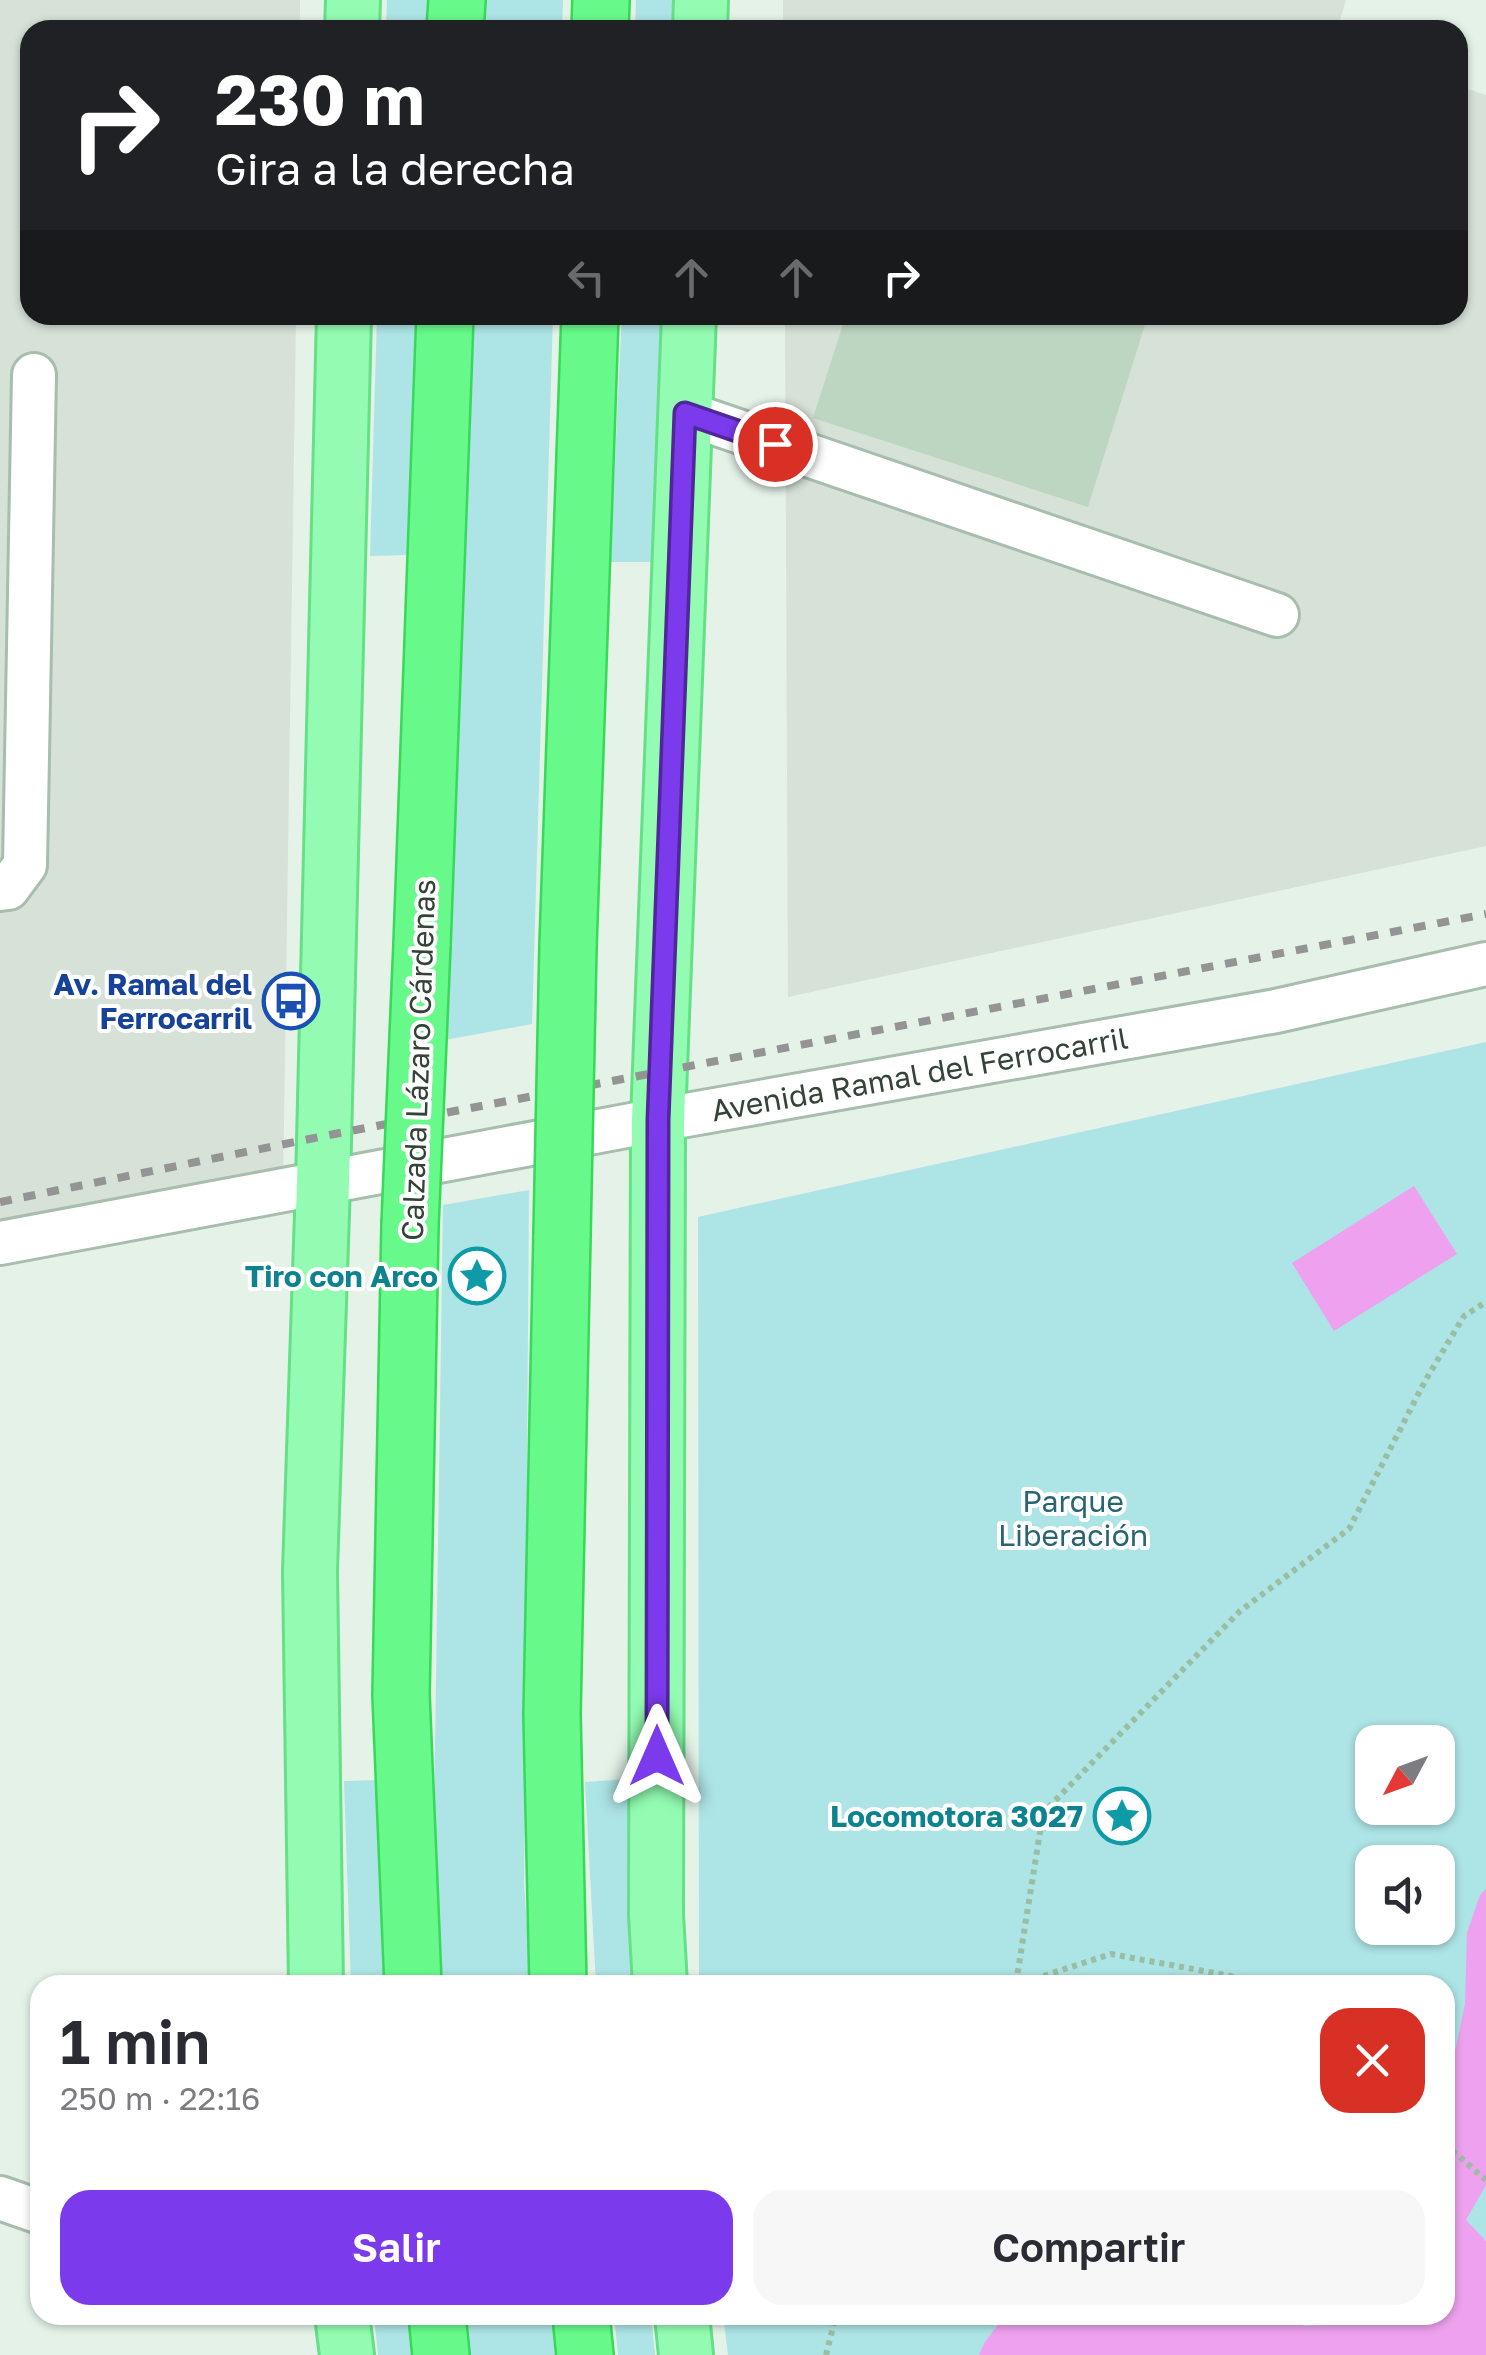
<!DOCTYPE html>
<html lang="es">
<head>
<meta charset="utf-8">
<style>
	:root { --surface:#fff; --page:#f7f7f7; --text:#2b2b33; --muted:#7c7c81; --accent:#7c3aed }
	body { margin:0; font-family:"Golos Text",sans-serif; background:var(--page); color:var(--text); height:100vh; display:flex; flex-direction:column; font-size:38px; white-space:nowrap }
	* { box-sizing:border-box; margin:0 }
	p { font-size:32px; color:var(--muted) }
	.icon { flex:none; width:55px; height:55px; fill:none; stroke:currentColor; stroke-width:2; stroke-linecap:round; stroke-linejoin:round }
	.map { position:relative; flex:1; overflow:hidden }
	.details { position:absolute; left:30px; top:1975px; width:1425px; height:350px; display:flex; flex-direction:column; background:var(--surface); border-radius:30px; box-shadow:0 2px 8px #0004 }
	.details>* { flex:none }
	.guide { position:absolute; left:20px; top:20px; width:1448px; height:305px; border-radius:30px; box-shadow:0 2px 8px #0004; background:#202124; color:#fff; overflow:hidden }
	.needle { width:65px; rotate:229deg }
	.fabs { position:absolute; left:1355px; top:1725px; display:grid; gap:20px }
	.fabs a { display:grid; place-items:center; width:100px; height:100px; border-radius:20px; background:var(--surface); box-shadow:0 2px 8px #0004; font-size:50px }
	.pin { position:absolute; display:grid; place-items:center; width:85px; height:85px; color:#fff; margin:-42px; border:5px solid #fff; border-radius:50%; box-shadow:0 2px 10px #0007 }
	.me { position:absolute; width:110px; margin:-55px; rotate:0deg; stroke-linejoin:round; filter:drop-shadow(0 0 8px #0008) }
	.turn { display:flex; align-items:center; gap:35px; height:210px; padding:0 30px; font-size:45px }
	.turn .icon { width:130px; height:130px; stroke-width:2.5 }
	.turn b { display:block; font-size:70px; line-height:85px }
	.lanes { display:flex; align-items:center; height:95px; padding:0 30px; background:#0003; justify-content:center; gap:50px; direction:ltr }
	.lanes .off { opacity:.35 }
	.round { display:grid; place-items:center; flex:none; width:105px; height:105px; border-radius:30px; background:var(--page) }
	.head { display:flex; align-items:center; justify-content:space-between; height:170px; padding:0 30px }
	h1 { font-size:60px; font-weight:600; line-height:75px }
	.action { display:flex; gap:20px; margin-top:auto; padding:20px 30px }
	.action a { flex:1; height:115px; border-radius:30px; background:var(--accent); color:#fff; font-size:40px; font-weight:600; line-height:115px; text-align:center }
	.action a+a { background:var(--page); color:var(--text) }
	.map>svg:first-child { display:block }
	.industrial { fill:#d6e1d8 }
	.green { fill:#ade4e5; fill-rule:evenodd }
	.water { fill:#eda1ee }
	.building { fill:#bdd6c1 }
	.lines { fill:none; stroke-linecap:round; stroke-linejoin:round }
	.minor-casing { stroke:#a7bdad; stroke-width:48 }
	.major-casing { stroke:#64e086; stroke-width:58 }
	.highway-casing { stroke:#37d959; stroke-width:60 }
	.path { stroke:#99bea1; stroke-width:6; stroke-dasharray:5 5; stroke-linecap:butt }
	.minor { stroke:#fff; stroke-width:42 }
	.major { stroke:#93fcb2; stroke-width:52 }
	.highway { stroke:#67fa8b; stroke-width:55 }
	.rail { stroke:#949494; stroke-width:8; stroke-dasharray:12 12; stroke-linecap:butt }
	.highway-bridge-casing { stroke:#37d959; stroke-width:60; stroke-linecap:butt }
	.highway-bridge { stroke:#67fa8b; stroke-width:55 }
	.route-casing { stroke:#51269a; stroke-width:25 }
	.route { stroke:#7c3aed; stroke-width:18 }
	.labels { text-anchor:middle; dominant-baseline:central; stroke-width:8; stroke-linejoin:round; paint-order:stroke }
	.transit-label { font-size:30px; font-weight:bold; fill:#164399; stroke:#fff; text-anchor:end }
	.street-label { font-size:30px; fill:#344337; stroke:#fff }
	.culture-label { font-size:30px; font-weight:bold; fill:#0d838f; stroke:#fff; text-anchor:end }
	.park-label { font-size:30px; fill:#296473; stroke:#fff }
</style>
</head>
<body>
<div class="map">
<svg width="1486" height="2355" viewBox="0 0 1486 2355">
	<rect width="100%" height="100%" fill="#e4f2e8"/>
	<g class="industrial">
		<path d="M0 0H300V30H30V315H296L283 1188 0 1249Z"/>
		<path d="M783 0H1346L1337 30H783Z"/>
		<path d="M1458 86 1486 95V846L788 997 785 315H1458Z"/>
	</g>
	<g class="green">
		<path d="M387 0H430L429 30H386Z"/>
		<path d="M478 0H563L562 30H477Z"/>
		<path d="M636 0H679L678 30H635Z"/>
		<path d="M377 315H417L407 555 370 556Z"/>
		<path d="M468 315H553L532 1024 445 1040Z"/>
		<path d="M622 315H665L654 562H610Z"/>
		<path d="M1486 1042V2355H728L723 2315H1445V1985H699L698 1217ZM1372 1742H1438V1808H1372ZM1372 1862H1438V1928H1372Z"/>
		<path d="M529 1190 524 1883 531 1985H440L433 1885 443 1205Z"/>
		<path d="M628 1779 636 1985H596L585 1782Z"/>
		<path d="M381 1780 392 1985H351L344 1781Z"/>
		<path d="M374 2315H417L421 2355H378Z"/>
		<path d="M464 2315H556L560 2355H470Z"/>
		<path d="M614 2315H651L655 2355H618Z"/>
	</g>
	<g class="water">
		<path d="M1414 1186 1457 1254 1334 1331 1292 1263Z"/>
		<path d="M1486 1889V2185L1466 2220 1486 2241V2355H979L985 2342 1005 2315H1288L1304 2326 1344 2323 1357 2315H1445V2099L1465 2004 1467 1933 1480 1895Z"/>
	</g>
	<path class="building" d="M846 315H1148L1088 507 813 418Z"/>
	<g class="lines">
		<g class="minor-casing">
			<g id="minor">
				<path d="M685 413 1277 615"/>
				<path d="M0 889 8 888 25 865 34 375"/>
				<path id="s1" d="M0 1243 658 1120 1276 1011 1486 964"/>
				<path d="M0 2198 40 2212"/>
			</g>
		</g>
		<g class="major-casing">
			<g id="major">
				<path d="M352 30 353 0"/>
				<path d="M700 30 701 0"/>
				<path d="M316 1985 310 1571 323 1183 344 315"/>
				<path d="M660 1985 656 1915 658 1120 689 315"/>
				<path d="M342 2315 347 2355"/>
				<path d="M682 2315 686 2355"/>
			</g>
		</g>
		<g class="highway-casing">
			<g id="highway">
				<path d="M455 30 457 0"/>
				<path d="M600 30 601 0"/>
				<path d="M422 945 445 315"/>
				<path d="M568 946 590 315"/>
				<path d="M410 1225 401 1695 413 1985"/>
				<path d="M558 1985 552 1714 562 1235"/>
				<path d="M437 2315 441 2355"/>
				<path d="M581 2315 585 2355"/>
			</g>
		</g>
		<g class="path">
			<path d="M1016 1983 1043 1813 1240 1611 1349 1529 1425 1381 1464 1316 1486 1302"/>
			<path d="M1015 1985 1111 1954 1231 1976 1243 1985"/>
			<path d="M1445 2144 1486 2180"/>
			<path d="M826 2355 836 2315"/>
		</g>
		<use href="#minor" class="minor"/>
		<use href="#major" class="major"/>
		<use href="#highway" class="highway"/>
		<path class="rail" d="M0 1202 324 1136 1486 914"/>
		<g class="highway-bridge-casing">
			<g id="highway-bridge">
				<path d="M410 1225 422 945"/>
				<path d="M562 1235 568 946"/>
			</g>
		</g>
		<use href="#highway-bridge" class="highway-bridge"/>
	</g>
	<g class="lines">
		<g class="route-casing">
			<path id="route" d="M657 1756 658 1120 685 413 775 444"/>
		</g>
		<use href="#route" class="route"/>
	</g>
	<defs>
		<g id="bus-ring" transform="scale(2.875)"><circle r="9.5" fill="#fff" stroke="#1a4fb4" stroke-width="1.5"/><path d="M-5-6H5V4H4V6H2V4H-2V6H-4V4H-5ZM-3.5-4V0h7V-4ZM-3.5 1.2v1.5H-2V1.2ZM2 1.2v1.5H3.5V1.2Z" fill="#1a4fb4"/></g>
		<g id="sight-ring" transform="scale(2.875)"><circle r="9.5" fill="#fff" stroke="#0f9aa8" stroke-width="1.5"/><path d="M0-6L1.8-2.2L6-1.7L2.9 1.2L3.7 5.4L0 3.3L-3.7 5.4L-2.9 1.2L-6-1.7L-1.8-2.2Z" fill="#0f9aa8"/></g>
	</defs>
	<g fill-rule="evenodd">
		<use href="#bus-ring" x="291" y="1001"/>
		<use href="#sight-ring" x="477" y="1276"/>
		<use href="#sight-ring" x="1122" y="1816"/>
	</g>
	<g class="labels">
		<g class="transit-label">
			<text x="252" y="984">Av. Ramal del<tspan x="252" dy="34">Ferrocarril</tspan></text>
		</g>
		<g class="street-label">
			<text transform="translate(418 1060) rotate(-88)">Calzada Lázaro Cárdenas</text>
			<text stroke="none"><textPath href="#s1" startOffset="935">Avenida Ramal del Ferrocarril</textPath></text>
		</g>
		<g class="culture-label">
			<text x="438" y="1276">Tiro con Arco</text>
			<text x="1083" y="1816">Locomotora 3027</text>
		</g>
		<g class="park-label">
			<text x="1073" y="1501">Parque<tspan x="1073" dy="34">Liberación</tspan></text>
		</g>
	</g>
</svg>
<div class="fabs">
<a><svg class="needle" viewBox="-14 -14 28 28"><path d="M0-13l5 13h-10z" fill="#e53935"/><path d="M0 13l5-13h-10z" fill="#7c7c81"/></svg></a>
<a><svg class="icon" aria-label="sound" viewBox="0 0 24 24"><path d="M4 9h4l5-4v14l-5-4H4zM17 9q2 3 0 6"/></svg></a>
</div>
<div class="pin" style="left:775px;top:444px;background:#d93025"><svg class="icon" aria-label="arrive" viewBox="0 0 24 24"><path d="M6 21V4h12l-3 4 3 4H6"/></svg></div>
<svg class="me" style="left:657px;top:1756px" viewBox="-20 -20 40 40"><path d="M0-17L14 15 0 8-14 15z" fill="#7c3aed" stroke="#fff" stroke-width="4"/></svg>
<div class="guide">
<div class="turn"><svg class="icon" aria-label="right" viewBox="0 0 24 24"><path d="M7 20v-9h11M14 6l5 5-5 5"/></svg><div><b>230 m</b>Gira a la derecha</div></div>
<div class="lanes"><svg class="icon off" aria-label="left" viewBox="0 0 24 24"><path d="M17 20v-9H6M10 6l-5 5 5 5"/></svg><svg class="icon off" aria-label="ahead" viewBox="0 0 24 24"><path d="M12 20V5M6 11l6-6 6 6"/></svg><svg class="icon off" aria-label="ahead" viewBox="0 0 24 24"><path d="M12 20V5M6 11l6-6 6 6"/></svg><svg class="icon" aria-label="right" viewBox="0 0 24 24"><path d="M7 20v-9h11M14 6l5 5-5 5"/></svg></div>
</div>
<section class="details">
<div class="head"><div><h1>1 min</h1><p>250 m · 22:16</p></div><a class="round" style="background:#d93025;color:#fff"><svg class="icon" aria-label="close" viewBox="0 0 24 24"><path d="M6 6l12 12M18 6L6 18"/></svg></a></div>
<div class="action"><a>Salir</a><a>Compartir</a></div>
</section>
</div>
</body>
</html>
